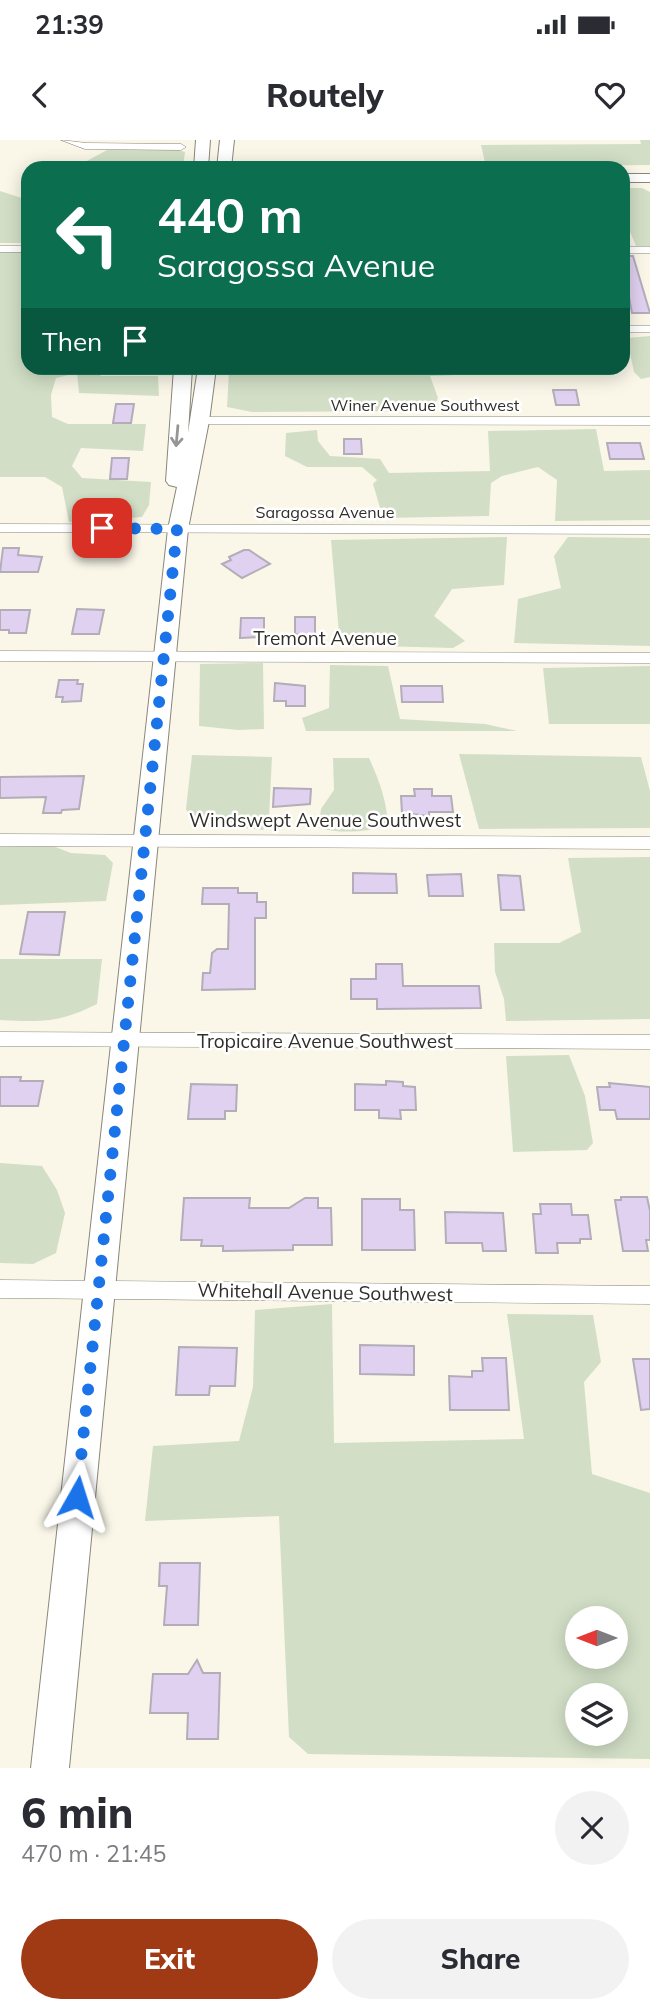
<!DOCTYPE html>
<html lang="en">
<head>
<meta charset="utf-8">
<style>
	:root { --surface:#fff; --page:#f2f2f3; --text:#2b2b33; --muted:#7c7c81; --accent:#a03a15 }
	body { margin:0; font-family:Mulish,sans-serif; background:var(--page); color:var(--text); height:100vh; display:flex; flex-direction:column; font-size:26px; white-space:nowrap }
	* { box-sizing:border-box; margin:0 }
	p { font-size:23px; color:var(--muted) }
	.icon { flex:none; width:38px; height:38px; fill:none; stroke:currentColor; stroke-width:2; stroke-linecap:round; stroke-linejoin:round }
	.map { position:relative; height:1628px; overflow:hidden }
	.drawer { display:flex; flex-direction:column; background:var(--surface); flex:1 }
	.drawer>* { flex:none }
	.top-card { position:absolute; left:21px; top:21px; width:609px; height:214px; border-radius:21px; box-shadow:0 4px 18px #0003; background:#0b6e4f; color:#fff; overflow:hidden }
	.needle { width:46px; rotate:270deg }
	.fabs { position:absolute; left:565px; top:1466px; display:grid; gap:14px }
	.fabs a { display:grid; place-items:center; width:63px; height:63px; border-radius:50%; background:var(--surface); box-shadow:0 4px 18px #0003; font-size:35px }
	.pin { position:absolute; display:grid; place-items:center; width:60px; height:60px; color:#fff; margin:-30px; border-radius:14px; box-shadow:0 4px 10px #0006 }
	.me { position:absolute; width:77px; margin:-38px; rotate:6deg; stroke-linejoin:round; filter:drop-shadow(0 0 5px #0008) }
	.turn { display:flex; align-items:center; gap:24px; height:147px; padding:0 21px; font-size:32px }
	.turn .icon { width:91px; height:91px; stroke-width:2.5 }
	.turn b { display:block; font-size:49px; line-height:60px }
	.then { display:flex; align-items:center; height:66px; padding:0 21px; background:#0003; gap:14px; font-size:26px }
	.round { display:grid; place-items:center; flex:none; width:74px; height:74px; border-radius:37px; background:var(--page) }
	.overview { display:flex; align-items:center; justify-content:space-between; height:119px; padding:0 21px }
	h1 { font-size:42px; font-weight:800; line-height:52px }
	.primary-button { display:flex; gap:14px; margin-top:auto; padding:14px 21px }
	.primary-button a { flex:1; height:80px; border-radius:42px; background:var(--accent); color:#fff; font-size:28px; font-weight:800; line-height:80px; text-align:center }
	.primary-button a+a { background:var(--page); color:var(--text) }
	.status { display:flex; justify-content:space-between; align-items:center; height:49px; padding:0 35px; background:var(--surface); direction:ltr }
	.status svg { height:19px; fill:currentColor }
	header { display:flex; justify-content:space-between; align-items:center; height:91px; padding:0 21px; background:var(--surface); font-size:32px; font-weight:800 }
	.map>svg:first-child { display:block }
	.green { fill:#d2dfc6; fill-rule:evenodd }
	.building { fill:#e0d1f0; stroke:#b2adb9; stroke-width:2 }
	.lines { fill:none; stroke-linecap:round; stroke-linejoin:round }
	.street-casing { stroke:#89867a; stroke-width:1 }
	.secondary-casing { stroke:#89867a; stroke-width:2 }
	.street { fill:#fff; fill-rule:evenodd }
	.secondary { fill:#fff; fill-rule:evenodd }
	.oneway { stroke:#989694 }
	.route { stroke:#1a73e8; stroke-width:12; stroke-dasharray:0 21.6 }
	.labels { text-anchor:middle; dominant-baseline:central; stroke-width:5; stroke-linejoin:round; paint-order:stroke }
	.far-street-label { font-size:16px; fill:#302e29; stroke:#fff }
	.street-label { font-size:19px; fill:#302e29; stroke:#fff }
</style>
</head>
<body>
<div class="status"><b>21:39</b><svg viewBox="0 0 49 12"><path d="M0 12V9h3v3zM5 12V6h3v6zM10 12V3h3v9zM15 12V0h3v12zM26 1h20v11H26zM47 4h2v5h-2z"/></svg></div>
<header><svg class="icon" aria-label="back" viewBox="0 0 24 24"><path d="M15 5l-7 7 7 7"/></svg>Routely<svg class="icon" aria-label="heart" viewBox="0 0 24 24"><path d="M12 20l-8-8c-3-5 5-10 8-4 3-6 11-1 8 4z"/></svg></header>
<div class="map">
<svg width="650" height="1628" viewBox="0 0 650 1628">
	<rect width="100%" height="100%" fill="#faf7e9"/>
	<g class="green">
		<path d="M640 0H650V25L486 27 481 5 641 4Z"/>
		<path d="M107 10H178L185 12 183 28H74Z"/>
		<path d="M623 48H642L650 52V106H636L623 75Z"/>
		<path d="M0 51 28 60V103H0Z"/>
		<path d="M0 111H28V228H92L101 236H158L159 256 79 253 77 233 56 238 51 255 52 277 68 284H146L143 311 81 308 72 326 82 338 151 342 149 365 142 377 69 382 62 347 45 337H0Z"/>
		<path d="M650 196V237L641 239 634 232 627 198Z"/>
		<path d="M380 228H531L532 232 430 236 438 258 431 271 252 272 227 267 229 232 380 231Z"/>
		<path d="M596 289 604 331 650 330V380L555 381 557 340 538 327 502 336 491 343 489 376 383 378 373 344 377 340 362 327H307L285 316 286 293 317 290 318 301 330 316 380 319 389 333 490 331 488 291Z"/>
		<path d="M507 397 504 445 452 449 434 476 465 501 453 508 340 505 331 400Z"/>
		<path d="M568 397 650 398V506L514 503 518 459 561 448 554 416Z"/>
		<path d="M263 523 264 589 238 590 199 586 200 524Z"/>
		<path d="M330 525 388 526 400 579 485 584 517 591H306L302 578 329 568Z"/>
		<path d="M650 526V584H549L543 528Z"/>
		<path d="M459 614 641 617 650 651V688L479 689Z"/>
		<path d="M192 615 272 617 269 678 263 690 192 683 186 669Z"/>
		<path d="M333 618H369C379 640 387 661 388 686 366 692 341 694 319 688L321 669 334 650Z"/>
		<path d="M53 706 71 713 105 715 113 723 106 761 0 765V707Z"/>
		<path d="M650 717V879L506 881 504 859 495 832 494 803H559L581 792 568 718Z"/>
		<path d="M0 819H102L97 864C59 883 42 882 0 880Z"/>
		<path d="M569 915 585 956 593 1003 587 1010 513 1012 506 916Z"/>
		<path d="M0 1023 42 1026 57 1050 65 1073 56 1113 33 1124 0 1123Z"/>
		<path d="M332 1164 334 1303 524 1299 507 1174 593 1175 601 1222 584 1242 592 1334 650 1353V1619L308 1614 289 1597 279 1376 145 1381 153 1306 239 1301 253 1247 255 1170ZM578 1479H616V1517H578ZM578 1556H616V1594H578Z"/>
	</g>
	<g class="building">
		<path d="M629 116H633L650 173H632L623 125V117Z"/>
		<path d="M553 250H576L579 265H556Z"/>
		<path d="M116 264H134L131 283H113Z"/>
		<path d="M344 299H361L362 314H344Z"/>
		<path d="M607 303H640L644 319H610Z"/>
		<path d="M112 318H129L127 339H110Z"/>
		<path d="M3 408H19L18 415 42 417 38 432H0Z"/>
		<path d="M244 410H249L270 424 242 438 222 424 231 420 229 417Z"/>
		<path d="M77 469 104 470 99 494H72Z"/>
		<path d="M0 470H30L26 493H9V490H0Z"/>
		<path d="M295 477H315V497L295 494Z"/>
		<path d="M241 478H264V497L240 498Z"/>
		<path d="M59 540H78L77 544H83L81 561 62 562 63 557H56Z"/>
		<path d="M275 543 305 546V566H286V561H274Z"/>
		<path d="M401 546H442L443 562H402Z"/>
		<path d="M84 636 79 669 62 670 61 673H43L46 657 0 658V637Z"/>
		<path d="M274 648 311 649 310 664 273 667Z"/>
		<path d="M414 649H432V656H451L453 672H429V676L402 673 401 656H415Z"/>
		<path d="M353 733 396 734 397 753H353Z"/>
		<path d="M461 734 463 756H429L427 735Z"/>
		<path d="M498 735 520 736 524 770H501Z"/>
		<path d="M203 748H238V753H257V762H266V778H255V849L202 850 203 833H210L212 813 217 809H228L229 764H202Z"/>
		<path d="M28 772H65L59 815 20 814Z"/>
		<path d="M376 824H402L403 846H479L481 868 377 869V859H351V839H376Z"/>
		<path d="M0 937H21L20 941H43L38 966H0Z"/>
		<path d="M386 941 403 942V946L415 947 416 970H400L401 979 379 978V970H355V944L386 945Z"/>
		<path d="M609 943 650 947V979H617L615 970H600L597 947H610Z"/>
		<path d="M191 944 237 945 236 971H225V979H188Z"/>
		<path d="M621 1057H647L650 1071V1100H646L648 1111H623L615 1060H621Z"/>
		<path d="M184 1058H250L249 1068H289L305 1058H318V1068H331L332 1105H293V1110L223 1111V1106H201L202 1100H181Z"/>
		<path d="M362 1059H400V1070H414L415 1110H362Z"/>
		<path d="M540 1064H571L572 1075H588L591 1099H580V1103H557L558 1113H536L533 1074H541Z"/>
		<path d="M445 1072 503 1073 506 1111H483L482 1103H446Z"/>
		<path d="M360 1205 414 1206V1235L360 1234Z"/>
		<path d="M179 1207 237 1208 235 1246H210L209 1255H176Z"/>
		<path d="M482 1218H506L509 1270H450L449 1236 472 1237V1231H483Z"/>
		<path d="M633 1219H650V1269L641 1270Z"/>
		<path d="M160 1423H200L198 1485H164L167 1446H159Z"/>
		<path d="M197 1520 203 1533H220L218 1599H187L188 1573H150L153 1534H188Z"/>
	</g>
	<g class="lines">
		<g class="street-casing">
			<g id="street">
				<path d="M61 0 86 3 181 4 186 7 181 10 85 9Z"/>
				<rect x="0" y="106" width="28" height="6"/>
				<rect x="623" y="107" width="27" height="6"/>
				<rect x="623" y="186" width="27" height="6"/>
				<path d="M200 277H650V285L196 284 194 281Z"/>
				<path d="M0 384 650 386V394L0 392Z"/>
				<path d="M0 511 650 513V523L0 521Z"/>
				<path d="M0 694 650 697V709L0 706Z"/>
				<path d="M0 892 650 895V909L0 906Z"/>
				<path d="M0 1140 650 1146V1164L0 1158Z"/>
			</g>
		</g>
		<g class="secondary-casing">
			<g id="secondary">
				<path d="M196 0H210L208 28H194Z"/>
				<path d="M220 0H234L231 28H217Z"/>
				<rect x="623" y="34" width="27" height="8"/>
				<path d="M174 228H192L188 293 198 228H216L209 281 188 389 69 1628H31L168 389 177 347 169 345 166 341Z"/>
			</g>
		</g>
		<use href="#street" class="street"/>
		<use href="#secondary" class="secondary"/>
	</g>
	<defs><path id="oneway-shaft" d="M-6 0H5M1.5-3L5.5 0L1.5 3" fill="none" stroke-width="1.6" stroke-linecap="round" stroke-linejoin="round" transform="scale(1.75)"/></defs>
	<use class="oneway" href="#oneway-shaft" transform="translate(177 296) rotate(95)"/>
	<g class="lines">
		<path class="route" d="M77 1357 177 389 102 388"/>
	</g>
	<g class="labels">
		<g class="far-street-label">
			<text x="425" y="265">Winer Avenue Southwest</text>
			<text x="325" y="372">Saragossa Avenue</text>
		</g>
		<g class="street-label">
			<text x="325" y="498">Tremont Avenue</text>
			<text x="325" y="680">Windswept Avenue Southwest</text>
			<text x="325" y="901">Tropicaire Avenue Southwest</text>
			<text transform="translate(325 1152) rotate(1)">Whitehall Avenue Southwest</text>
		</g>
	</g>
</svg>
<div class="fabs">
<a><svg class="needle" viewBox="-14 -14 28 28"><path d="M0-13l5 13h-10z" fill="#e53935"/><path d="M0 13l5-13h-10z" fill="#7c7c81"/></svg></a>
<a><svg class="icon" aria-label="layers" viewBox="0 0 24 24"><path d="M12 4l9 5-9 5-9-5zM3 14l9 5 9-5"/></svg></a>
</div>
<div class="pin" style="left:102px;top:388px;background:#d93025"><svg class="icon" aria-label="arrive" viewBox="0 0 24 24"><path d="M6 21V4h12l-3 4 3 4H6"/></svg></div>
<svg class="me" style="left:77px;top:1357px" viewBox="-20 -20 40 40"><path d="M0-17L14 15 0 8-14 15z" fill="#1a73e8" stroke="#fff" stroke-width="4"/></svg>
<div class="top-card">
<div class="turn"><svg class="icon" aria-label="left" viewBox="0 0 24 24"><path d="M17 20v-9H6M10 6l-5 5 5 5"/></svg><div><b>440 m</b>Saragossa Avenue</div></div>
<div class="then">Then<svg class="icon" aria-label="arrive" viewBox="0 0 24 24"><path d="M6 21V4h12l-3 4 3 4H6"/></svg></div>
</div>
</div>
<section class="drawer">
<div class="overview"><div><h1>6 min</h1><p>470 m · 21:45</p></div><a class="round"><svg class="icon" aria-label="close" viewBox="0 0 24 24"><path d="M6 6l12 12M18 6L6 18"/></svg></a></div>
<div class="primary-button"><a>Exit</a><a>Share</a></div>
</section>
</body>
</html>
